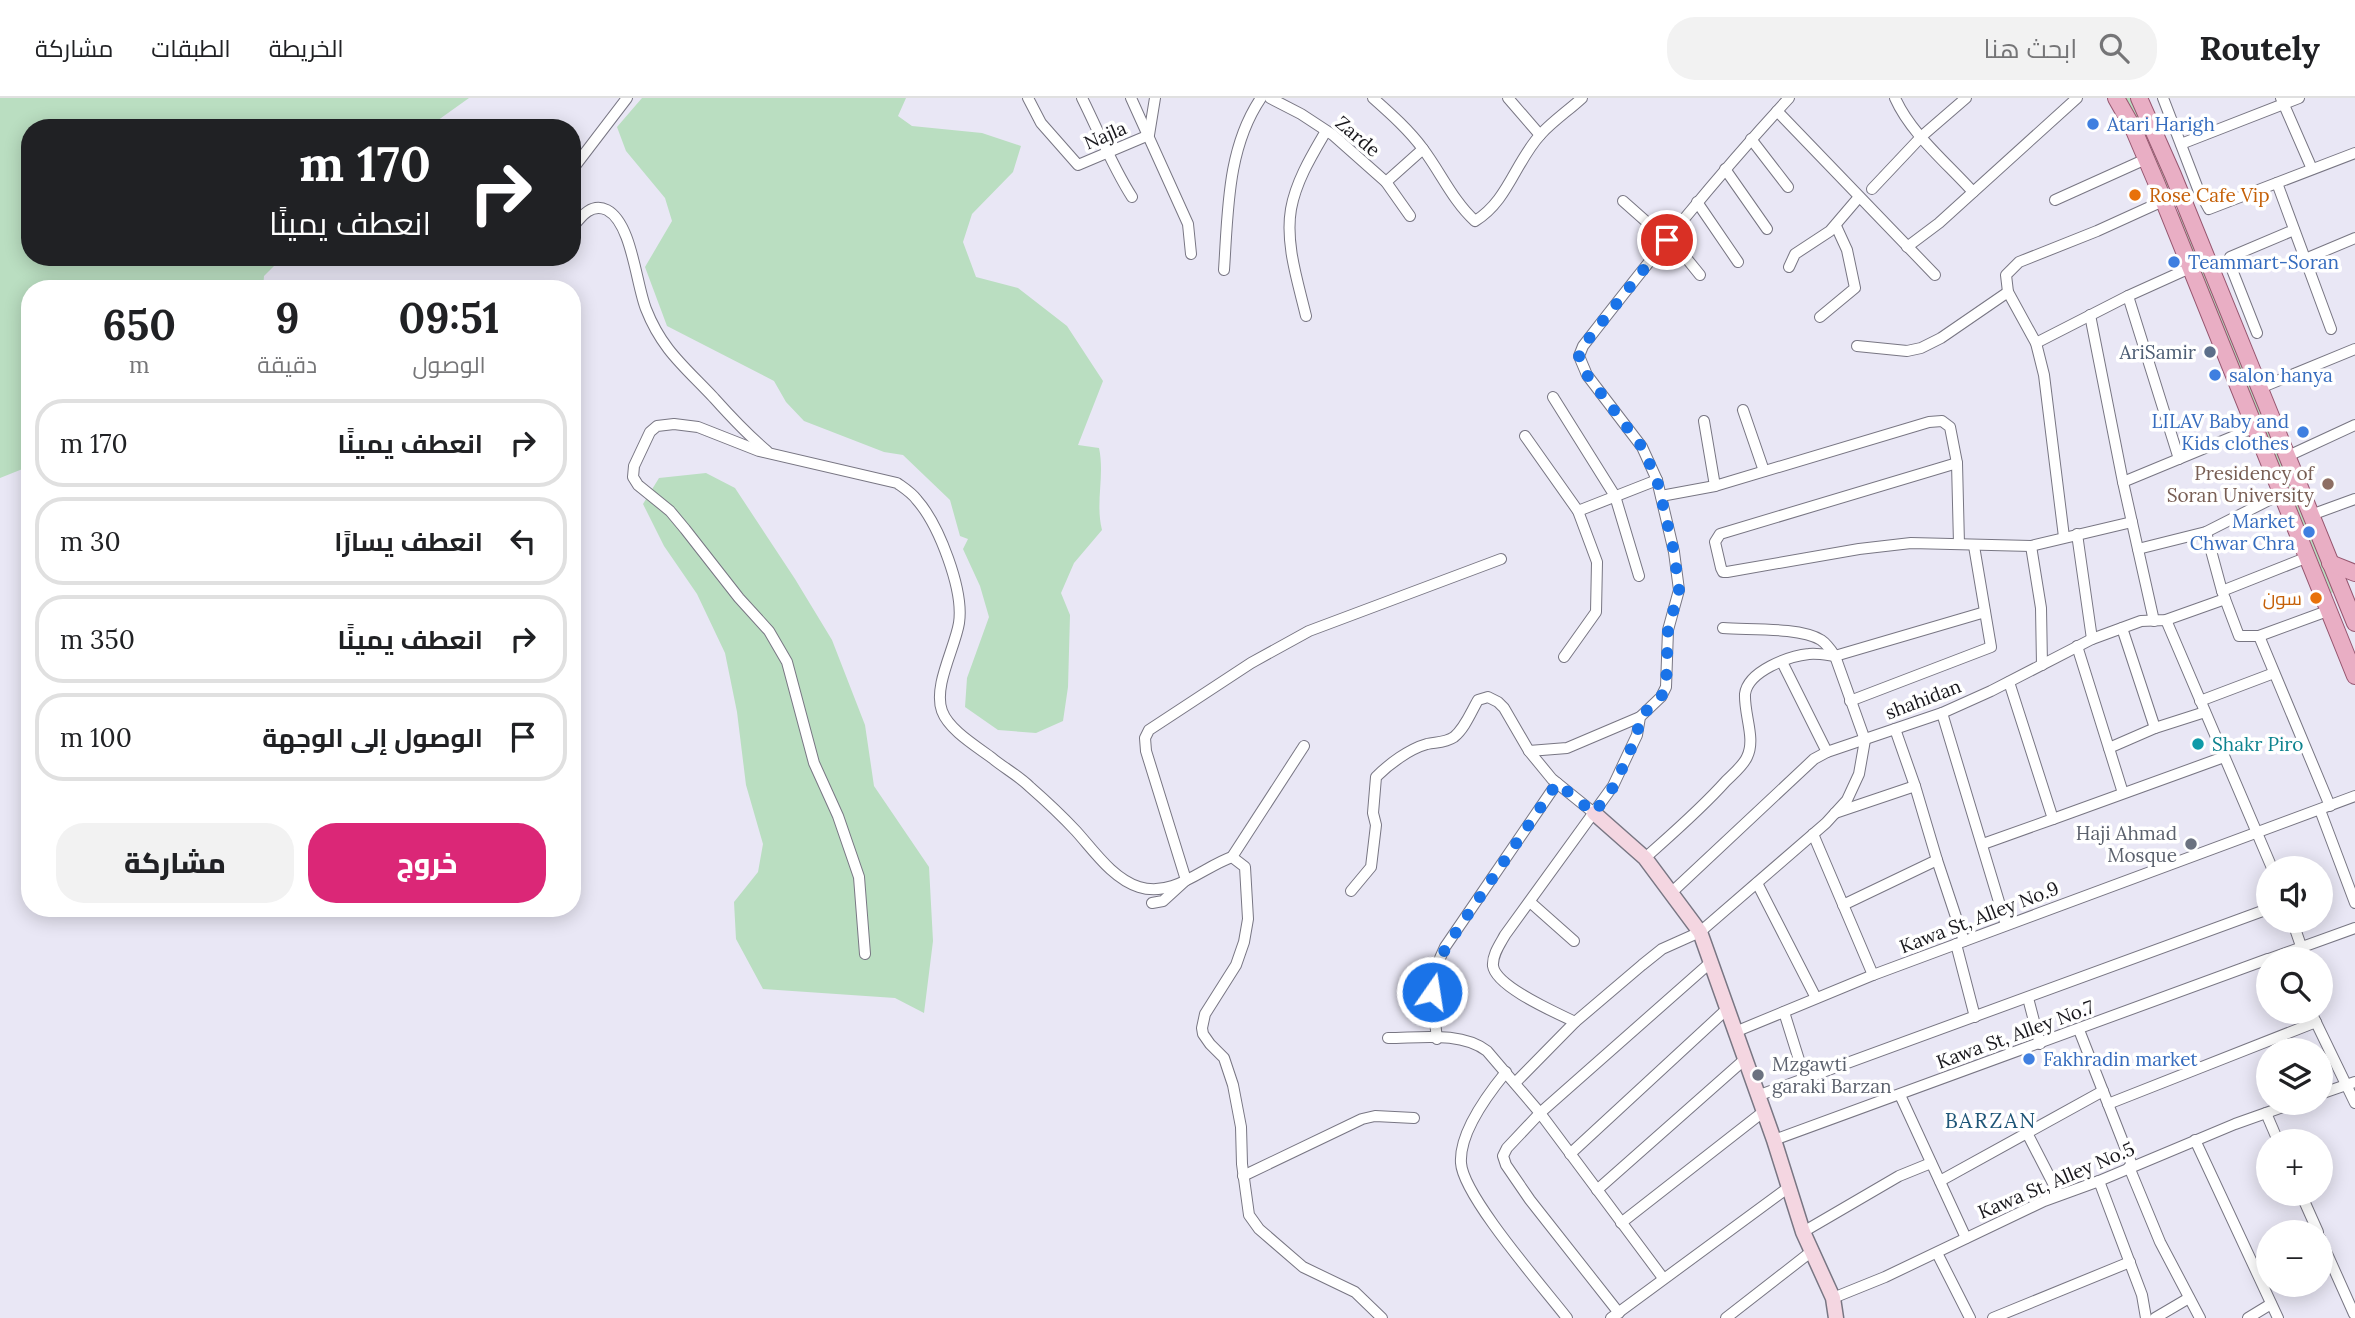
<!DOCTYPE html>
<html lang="ar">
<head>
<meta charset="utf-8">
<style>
	:root { --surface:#fff; --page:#f2f2f2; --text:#202124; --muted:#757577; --line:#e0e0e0; --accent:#db2777 }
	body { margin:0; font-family:Lora,Cairo,serif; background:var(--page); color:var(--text); direction:rtl; height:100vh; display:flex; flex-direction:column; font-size:26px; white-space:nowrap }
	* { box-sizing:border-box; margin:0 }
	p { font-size:23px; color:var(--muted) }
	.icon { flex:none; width:38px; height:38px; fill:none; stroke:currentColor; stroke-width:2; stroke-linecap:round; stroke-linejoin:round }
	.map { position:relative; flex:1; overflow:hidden; direction:ltr }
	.drawer { position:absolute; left:21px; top:182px; width:560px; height:637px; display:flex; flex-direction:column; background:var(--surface); border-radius:28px; box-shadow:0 4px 18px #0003; direction:rtl }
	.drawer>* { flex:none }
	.guide { position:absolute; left:21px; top:21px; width:560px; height:147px; border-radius:28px; box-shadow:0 4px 18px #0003; direction:rtl; background:#202124; color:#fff; overflow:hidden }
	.controls { position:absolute; left:2256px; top:758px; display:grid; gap:14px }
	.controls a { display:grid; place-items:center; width:77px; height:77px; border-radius:50%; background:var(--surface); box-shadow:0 4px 18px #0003; font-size:35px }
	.pin { position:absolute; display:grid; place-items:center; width:60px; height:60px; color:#fff; margin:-30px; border:4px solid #fff; border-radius:50%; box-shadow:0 2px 7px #0007 }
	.me { position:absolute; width:77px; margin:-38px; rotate:13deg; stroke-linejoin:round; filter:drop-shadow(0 0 5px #0008) }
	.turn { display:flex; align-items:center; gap:24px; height:147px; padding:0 35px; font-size:32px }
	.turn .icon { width:91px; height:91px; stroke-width:2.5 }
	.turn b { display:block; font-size:49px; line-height:60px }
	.eta { display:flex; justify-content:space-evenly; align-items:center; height:119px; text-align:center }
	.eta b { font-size:42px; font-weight:800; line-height:49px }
	.action { display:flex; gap:14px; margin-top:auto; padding:14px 35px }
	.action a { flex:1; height:80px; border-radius:28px; background:var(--accent); color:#fff; font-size:28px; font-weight:800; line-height:80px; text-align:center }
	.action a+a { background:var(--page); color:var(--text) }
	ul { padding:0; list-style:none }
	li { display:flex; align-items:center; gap:21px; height:88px; margin:0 14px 10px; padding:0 21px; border:4px solid var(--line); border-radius:28px }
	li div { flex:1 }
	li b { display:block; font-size:26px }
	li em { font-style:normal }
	header { display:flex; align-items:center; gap:42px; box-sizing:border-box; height:98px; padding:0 35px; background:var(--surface); border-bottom:2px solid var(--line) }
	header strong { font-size:33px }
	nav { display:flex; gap:38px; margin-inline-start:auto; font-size:24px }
	.search { width:490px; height:63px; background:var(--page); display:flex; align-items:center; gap:18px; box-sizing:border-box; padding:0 24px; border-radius:28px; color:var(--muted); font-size:26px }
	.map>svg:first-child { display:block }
	.green { fill:#badec1 }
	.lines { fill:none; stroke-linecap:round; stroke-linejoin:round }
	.street-casing { stroke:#787683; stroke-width:12 }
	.secondary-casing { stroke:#787683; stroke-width:17 }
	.primary-casing { stroke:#96566f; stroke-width:18 }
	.street { stroke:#fff; stroke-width:10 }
	.secondary { stroke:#f4d6e1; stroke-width:14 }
	.primary { stroke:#e9aec4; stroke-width:16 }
	.route { stroke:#1a73e8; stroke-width:12; stroke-dasharray:0 21.6 }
	.shop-dot { fill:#3f7fe0; stroke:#fff; stroke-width:2.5 }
	.food-dot { fill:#e8710a; stroke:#fff; stroke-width:2.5 }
	.service-dot { fill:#5c6f8a; stroke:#fff; stroke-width:2.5 }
	.education-dot { fill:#8d6e63; stroke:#fff; stroke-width:2.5 }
	.culture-dot { fill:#0f9aa8; stroke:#fff; stroke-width:2.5 }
	.worship-dot { fill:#6b7280; stroke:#fff; stroke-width:2.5 }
	.labels { text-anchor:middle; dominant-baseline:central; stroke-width:7; stroke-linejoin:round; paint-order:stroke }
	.shop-label { font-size:19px; fill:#366cbe; stroke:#fff; text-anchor:start }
	.street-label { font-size:19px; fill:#18171c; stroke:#fff }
	.food-label { font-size:19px; fill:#c56008; stroke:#fff; text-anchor:start }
	.service-label { font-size:19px; fill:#4e5e75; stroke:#fff; text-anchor:end }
	.education-label { font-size:19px; fill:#785e54; stroke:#fff; text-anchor:end }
	.culture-label { font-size:19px; fill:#0d838f; stroke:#fff; text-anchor:start }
	.worship-label { font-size:19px; fill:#5b616d; stroke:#fff; text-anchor:end }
	.neighbourhood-label { font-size:21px; letter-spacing:2px; fill:#1e5577; stroke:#fff }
</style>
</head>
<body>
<header>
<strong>Routely</strong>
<div class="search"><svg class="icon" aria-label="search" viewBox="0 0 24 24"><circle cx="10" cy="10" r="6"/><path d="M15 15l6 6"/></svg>ابحث هنا</div>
<nav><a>الخريطة</a><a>الطبقات</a><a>مشاركة</a></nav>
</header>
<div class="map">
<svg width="2355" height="1220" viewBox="0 0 2355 1220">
	<rect width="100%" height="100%" fill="#e9e7f5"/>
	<g class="green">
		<path d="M0 0H469L427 30H30V159H283L264 178 263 191H30V368L0 380Z"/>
		<path d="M642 0H906L898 18 912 28 982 35 1021 48 1013 74 972 116 963 144 976 179 1018 190 1067 228 1103 283 1078 347 1099 350C1105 378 1095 404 1102 432L1074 465 1061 495 1070 517 1068 589 1063 623 1036 635 998 632 965 609 967 580 989 519 980 488 963 451 968 441 960 438 950 402 903 357 884 354 804 323 786 304 774 283 667 228 645 169 672 123 665 100 626 53 617 29Z"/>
		<path d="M2126 0H2132L2172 88 2166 90 2142 30Z"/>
		<path d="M2182 113 2334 494 2331 495 2177 116Z"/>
		<path d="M706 375 735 390 795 481 832 542 865 627 874 688 929 769 933 843 924 915 895 900 763 891 736 841 734 804 758 774 763 746 746 687 737 614 725 555 697 496 664 448 643 406 659 380Z"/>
	</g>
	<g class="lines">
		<g class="street-casing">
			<g id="street">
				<path d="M1028 0 1041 25 1078 67 1149 37 1155 0"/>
				<path d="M1082 0C1099 34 1112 68 1132 99"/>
				<path d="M1131 0 1188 126 1191 156"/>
				<path d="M1270 0 1301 16 1333 37 1386 84 1410 118"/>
				<path d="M1373 0C1391 16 1409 32 1423 51 1441 75 1453 103 1475 123 1508 103 1515 64 1541 36 1553 23 1569 12 1582 0"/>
				<path d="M1508 0 1540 37"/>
				<path d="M1895 0C1911 36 1947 65 1973 94"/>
				<path d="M2163 0 2198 91 2209 111 2355 55"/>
				<path d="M2281 0 2312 71"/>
				<path d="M1777 13 1935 177"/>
				<path d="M1751 41 1788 89"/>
				<path d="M2181 46 2299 0"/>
				<path d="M1725 71 1767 131"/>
				<path d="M572 72 627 0"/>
				<path d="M1386 84 1423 51"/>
				<path d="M2277 85 2331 231"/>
				<path d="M1872 91 1922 38 1966 0"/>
				<path d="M2055 102 2146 61"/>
				<path d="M1623 103 1667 142"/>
				<path d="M1697 104 1738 164"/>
				<path d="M572 130C580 120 591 104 607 112 632 125 636 186 646 211 662 252 685 269 714 300 731 319 748 337 767 353"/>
				<path d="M1670 140 1700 177"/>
				<path d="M1907 149 1939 125 2077 0"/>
				<path d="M2305 161 2355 140"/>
				<path d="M1789 169 1795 156 1830 133 1859 99"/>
				<path d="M1224 172C1228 113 1227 50 1261 0"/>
				<path d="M2128 198 2179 361"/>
				<path d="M2090 217 2123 384 2154 523"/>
				<path d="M1306 218C1298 184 1285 146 1291 111 1296 83 1312 57 1326 33"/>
				<path d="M1820 219 1855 190 1847 152 1836 128"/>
				<path d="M2257 235 2229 164 2230 159 2294 132"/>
				<path d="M2036 245 2128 198 2190 170"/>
				<path d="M1857 248 1907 253 1921 250 1941 240 2008 194"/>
				<path d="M2260 290 2355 251"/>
				<path d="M1553 299 1615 398 1639 478"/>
				<path d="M1743 312 1764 373"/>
				<path d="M1704 323 1715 388"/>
				<path d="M1525 338 1578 413 1597 464 1596 514 1564 559"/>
				<path d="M2288 358 2355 327"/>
				<path d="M1957 365 1720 436 1715 444 1721 470 1723 474H1727L1859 451 1911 445 2031 448 2132 424"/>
				<path d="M2123 384 2256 329"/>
				<path d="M1661 398 1715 388 1929 324 1942 323 1950 329 1957 365 1959 446"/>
				<path d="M1578 413 1657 382"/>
				<path d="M2311 417 2355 401"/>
				<path d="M2206 434 2222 493 2239 538H2259L2330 512"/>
				<path d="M2077 436 2092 541"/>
				<path d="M2064 439 2044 277 2036 245 2008 194 2006 177 2019 164 2097 133 2163 103"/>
				<path d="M2031 448 2041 510 2042 567"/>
				<path d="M2138 451 2206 434 2283 395"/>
				<path d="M2222 493 2308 459"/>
				<path d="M2166 522 2272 770"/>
				<path d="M2122 530 2155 630"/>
				<path d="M2259 538 2330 708"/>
				<path d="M2077 548 2123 695"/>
				<path d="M1782 564 1827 654"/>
				<path d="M1850 603 1991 549 1974 448"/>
				<path d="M2200 603 2274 575"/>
				<path d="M1942 615 2006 827"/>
				<path d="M1895 631 1915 688"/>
				<path d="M2109 650 2155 630 2205 614"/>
				<path d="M1529 653 1567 650 1640 619"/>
				<path d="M2320 712 2355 805"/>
				<path d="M1835 715 1915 688 1937 762"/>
				<path d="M2053 721 2224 659"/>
				<path d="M1813 736 1873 877"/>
				<path d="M1983 746 2053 721 2009 584"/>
				<path d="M1232 759 1304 648"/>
				<path d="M1645 760C1673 735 1701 711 1726 683 1733 676 1743 668 1747 659 1756 641 1744 617 1745 596 1748 573 1789 558 1809 556 1817 555 1827 557 1835 558L1985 514"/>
				<path d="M1757 785 1816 900"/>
				<path d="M1351 793 1371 769 1376 727 1373 715 1376 679C1389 666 1409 651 1427 646 1436 644 1445 645 1454 639 1465 630 1471 614 1478 602L1488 599 1498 604 1504 610 1529 653 1552 681 1594 715"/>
				<path d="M1671 795 1814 661 1827 654 1942 615 1991 593 2092 541 2141 523 2166 522 2225 501"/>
				<path d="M1530 804 1574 843"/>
				<path d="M1152 805 1163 803 1186 782 1146 653 1145 640 1149 632 1251 565 1309 533 1501 461"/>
				<path d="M1843 807 1937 762 1964 843"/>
				<path d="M2292 822 2301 848"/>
				<path d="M1956 846 1975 919"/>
				<path d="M865 856 859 779 838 718 814 665 787 564 769 533 739 500 685 431 670 413 638 387 633 379 634 368 650 334 657 328 674 326 698 329 759 353 897 385C904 390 912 395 917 402 939 427 964 492 959 525 955 550 933 588 942 613 949 632 976 648 992 660 1004 670 1019 678 1030 689 1046 703 1062 718 1076 733 1094 753 1113 781 1139 789 1173 800 1203 769 1232 759L1245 769 1248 821 1244 844 1236 867 1205 916 1202 930 1203 936 1210 946 1224 960 1233 987 1241 1029 1242 1066 1249 1117 1259 1131 1303 1169 1355 1194 1382 1220"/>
				<path d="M2269 861 2355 830"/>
				<path d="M2028 900 2040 946"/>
				<path d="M1784 914 1805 981"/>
				<path d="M2311 914 2355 1005"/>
				<path d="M1575 924C1557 915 1496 889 1493 868 1492 857 1500 846 1505 837L1613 688 1637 637 1640 619 1661 599 1666 589 1668 532 1679 492 1674 454 1657 382 1642 349 1587 277 1579 258 1583 248C1649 163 1716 79 1789 0"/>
				<path d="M2079 932 2132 1067"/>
				<path d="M1735 934 1873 877 2355 698"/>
				<path d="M1388 940C1419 940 1461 933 1487 953L1540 1015 1663 1180"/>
				<path d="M1437 941C1433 905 1428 883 1445 849L1557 685"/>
				<path d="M1506 974C1488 996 1459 1035 1461 1065 1463 1098 1543 1189 1567 1220"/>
				<path d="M1515 985 1575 924 1642 867 1662 851 1700 834 1826 725 1847 702 1859 676 1865 642 1835 558C1831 552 1827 546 1821 542 1800 529 1749 532 1723 530"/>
				<path d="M2320 996 2355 984"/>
				<path d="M1900 997 1966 1140"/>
				<path d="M1757 998 2268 811"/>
				<path d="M2108 1006 2316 924"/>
				<path d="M2266 1015 2278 1043"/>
				<path d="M2027 1035 2059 1097"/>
				<path d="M1774 1042 2268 861"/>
				<path d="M2195 1042 2278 1220"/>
				<path d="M1570 1056 1727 911"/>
				<path d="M2129 1069 2160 1144 2200 1220"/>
				<path d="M1243 1078 1362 1021 1375 1018 1414 1020"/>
				<path d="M1940 1083 2103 993"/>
				<path d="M2099 1083 2142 1197 2146 1220"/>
				<path d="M1597 1092 1744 962"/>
				<path d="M2301 1096 2318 1134"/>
				<path d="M1621 1125 1763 1014"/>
				<path d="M1803 1134 1899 1078 1931 1065"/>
				<path d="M2320 1140 2354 1216"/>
				<path d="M1937 1155 1970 1220"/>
				<path d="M1833 1200 1885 1179 2044 1103 2099 1083 2235 1026 2297 1004"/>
				<path d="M1619 1215 1530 1102 1506 1067 1503 1058 1507 1050 1540 1015 1711 864"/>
				<path d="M1611 1220 1789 1089"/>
				<path d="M1726 1220 1812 1153"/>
				<path d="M1993 1220 2130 1164"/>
				<path d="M2155 1220 2189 1200"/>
				<path d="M2248 1220 2271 1206"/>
			</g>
		</g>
		<g class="secondary-casing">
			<path id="secondary" d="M1594 715 1645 760 1700 834 1774 1042 1803 1134 1833 1200 1836 1220"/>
		</g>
		<g class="primary-casing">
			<g id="primary">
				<path d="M2116 0 2133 30 2156 84 2355 578"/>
				<path d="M2139 0 2173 77 2355 525"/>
				<path d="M2330 465 2355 475"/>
			</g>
		</g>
		<use href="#street" class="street"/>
		<use href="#secondary" class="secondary"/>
		<use href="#primary" class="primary"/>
	</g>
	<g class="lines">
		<path class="route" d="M1432 894 1434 877 1446 849 1557 685 1594 715 1614 688 1622 671 1637 637 1640 619 1661 599 1666 589 1668 532 1679 492 1674 454 1657 382 1642 349 1587 277 1579 258 1583 248 1667 142"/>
	</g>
	<g class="shop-dot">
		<circle cx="2093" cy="26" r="7"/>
		<circle cx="2174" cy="164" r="7"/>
		<circle cx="2215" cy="277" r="7"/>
		<circle cx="2303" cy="334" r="7"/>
		<circle cx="2309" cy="434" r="7"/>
		<circle cx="2029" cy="961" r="7"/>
	</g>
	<g class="food-dot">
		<circle cx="2135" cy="97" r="7"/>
		<circle cx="2316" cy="500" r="7"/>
	</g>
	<circle class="service-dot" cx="2210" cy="254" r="7"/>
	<circle class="education-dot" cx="2328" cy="386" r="7"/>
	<circle class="culture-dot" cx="2198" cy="646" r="7"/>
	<g class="worship-dot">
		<circle cx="2191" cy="746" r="7"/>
		<circle cx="1758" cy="977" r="7"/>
	</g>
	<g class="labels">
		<g class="shop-label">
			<text x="2107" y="26">Atari Harigh</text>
			<text x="2188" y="164">Teammart-Soran</text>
			<text x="2229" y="277">salon hanya</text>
			<text x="2289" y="323" text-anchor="end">LILAV Baby and<tspan x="2289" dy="22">Kids clothes</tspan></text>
			<text x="2295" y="423" text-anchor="end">Market<tspan x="2295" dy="22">Chwar Chra</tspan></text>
			<text x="2043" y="961">Fakhradin market</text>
		</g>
		<g class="street-label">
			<text transform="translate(1105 37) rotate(-23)">Najla</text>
			<text transform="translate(1358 38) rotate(40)">Zarde</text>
			<text transform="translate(1923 601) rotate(-21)">shahidan</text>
			<text transform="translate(1979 819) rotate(-21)">Kawa St, Alley No.9</text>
			<text transform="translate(2015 936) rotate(-20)">Kawa St, Alley No.7</text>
			<text transform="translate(2056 1082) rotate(-23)">Kawa St, Alley No.5</text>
		</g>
		<g class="food-label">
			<text x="2149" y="97">Rose Cafe Vip</text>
			<text x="2302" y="500" text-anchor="end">سون</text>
		</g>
		<g class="service-label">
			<text x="2196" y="254">AriSamir</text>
		</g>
		<g class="education-label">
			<text x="2314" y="375">Presidency of<tspan x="2314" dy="22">Soran University</tspan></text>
		</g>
		<g class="culture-label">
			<text x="2212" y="646">Shakr Piro</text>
		</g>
		<g class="worship-label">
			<text x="2177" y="735">Haji Ahmad<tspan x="2177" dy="22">Mosque</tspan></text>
			<text x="1772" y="966" text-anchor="start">Mzgawti<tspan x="1772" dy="22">garaki Barzan</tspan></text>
		</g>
		<g class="neighbourhood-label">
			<text x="1991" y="1022">BARZAN</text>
		</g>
	</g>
</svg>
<div class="controls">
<a><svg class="icon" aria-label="sound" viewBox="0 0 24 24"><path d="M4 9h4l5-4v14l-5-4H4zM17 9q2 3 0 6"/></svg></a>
<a><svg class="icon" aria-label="search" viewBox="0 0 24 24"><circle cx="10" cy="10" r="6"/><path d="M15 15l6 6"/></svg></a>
<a><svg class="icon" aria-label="layers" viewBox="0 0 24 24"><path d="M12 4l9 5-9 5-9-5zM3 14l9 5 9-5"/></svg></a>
<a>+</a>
<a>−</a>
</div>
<div class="pin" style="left:1667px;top:142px;background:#d93025"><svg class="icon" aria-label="arrive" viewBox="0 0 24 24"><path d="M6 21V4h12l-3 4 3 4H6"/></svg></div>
<svg class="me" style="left:1432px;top:894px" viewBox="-20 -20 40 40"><circle r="17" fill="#1a73e8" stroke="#fff" stroke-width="3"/><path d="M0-11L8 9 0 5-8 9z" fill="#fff"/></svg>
<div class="guide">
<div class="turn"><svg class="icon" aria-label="right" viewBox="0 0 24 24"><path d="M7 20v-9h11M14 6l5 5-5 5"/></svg><div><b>170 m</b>انعطف يمينًا</div></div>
</div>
<section class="drawer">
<div class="eta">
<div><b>09:51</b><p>الوصول</p></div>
<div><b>9</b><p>دقيقة</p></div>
<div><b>650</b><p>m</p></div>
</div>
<ul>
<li><svg class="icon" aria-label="right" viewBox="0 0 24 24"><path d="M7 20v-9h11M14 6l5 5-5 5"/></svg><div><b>انعطف يمينًا</b></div><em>170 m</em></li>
<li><svg class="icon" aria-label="left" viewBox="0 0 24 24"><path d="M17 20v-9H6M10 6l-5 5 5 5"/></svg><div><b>انعطف يسارًا</b></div><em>30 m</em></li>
<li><svg class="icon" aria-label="right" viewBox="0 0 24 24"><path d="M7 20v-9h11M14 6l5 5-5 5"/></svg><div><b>انعطف يمينًا</b></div><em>350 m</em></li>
<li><svg class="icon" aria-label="arrive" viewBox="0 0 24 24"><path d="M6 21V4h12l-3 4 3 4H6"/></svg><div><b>الوصول إلى الوجهة</b></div><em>100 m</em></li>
</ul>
<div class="action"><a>خروج</a><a>مشاركة</a></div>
</section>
</div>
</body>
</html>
